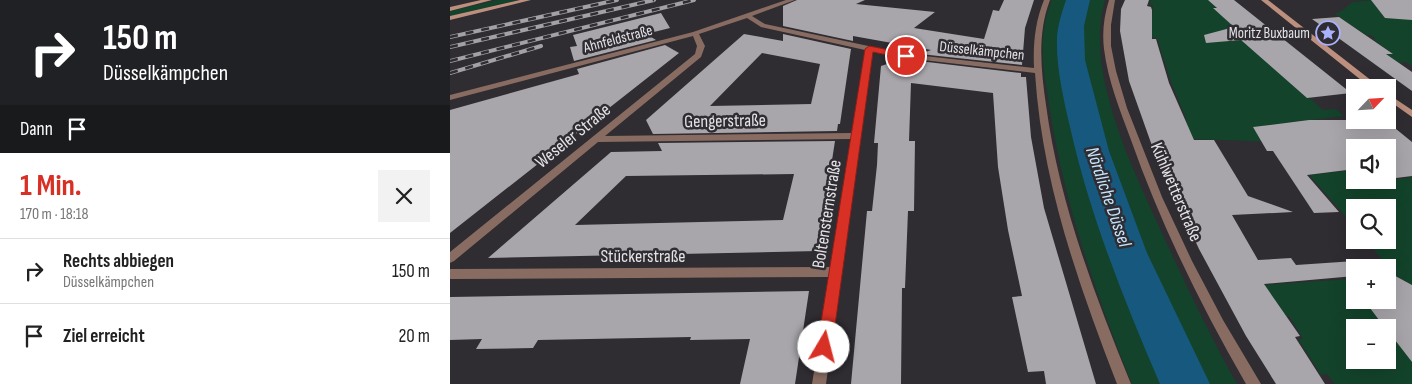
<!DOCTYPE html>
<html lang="de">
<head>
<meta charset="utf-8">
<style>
	:root { --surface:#fff; --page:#f2f2f2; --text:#222; --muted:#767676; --line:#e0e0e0; --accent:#d93025 }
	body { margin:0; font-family:"Sofia Sans Condensed",sans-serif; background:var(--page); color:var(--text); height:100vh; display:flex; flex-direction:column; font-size:19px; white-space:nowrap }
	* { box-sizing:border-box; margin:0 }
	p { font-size:16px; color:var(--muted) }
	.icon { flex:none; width:28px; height:28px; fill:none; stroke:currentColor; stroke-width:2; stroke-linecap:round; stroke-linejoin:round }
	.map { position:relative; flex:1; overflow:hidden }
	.panel { display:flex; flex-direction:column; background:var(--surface); width:450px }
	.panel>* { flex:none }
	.guide { background:#202124; color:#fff; overflow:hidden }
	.needle { width:32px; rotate:65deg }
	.fabs { position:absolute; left:896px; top:79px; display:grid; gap:10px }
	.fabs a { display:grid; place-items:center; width:50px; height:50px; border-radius:0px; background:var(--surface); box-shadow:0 5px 20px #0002; font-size:25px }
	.pin { position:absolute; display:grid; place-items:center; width:42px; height:42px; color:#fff; margin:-21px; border:2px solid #fff; border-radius:50%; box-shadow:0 1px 5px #0007 }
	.me { position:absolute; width:55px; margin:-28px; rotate:8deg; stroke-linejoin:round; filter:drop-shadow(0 0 4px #0008) }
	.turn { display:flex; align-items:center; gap:18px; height:105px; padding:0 20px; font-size:22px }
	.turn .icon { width:65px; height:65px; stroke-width:2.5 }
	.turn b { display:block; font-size:35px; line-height:42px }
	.then { display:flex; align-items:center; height:48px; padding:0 20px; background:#0003; gap:10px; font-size:19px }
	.round { display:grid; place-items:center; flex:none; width:52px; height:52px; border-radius:0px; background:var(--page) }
	.overview { display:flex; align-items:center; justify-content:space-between; height:85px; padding:0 20px }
	h1 { font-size:30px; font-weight:700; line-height:38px; color:var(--accent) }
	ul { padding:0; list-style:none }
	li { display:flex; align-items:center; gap:15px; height:65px; padding:0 20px; border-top:1px solid var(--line) }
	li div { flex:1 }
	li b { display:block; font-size:19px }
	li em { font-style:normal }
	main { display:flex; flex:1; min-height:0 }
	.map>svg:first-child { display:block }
	.green { fill:#13432a }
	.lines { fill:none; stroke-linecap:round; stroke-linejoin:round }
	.river { fill:#16587e; fill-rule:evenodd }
	.building { fill:#a8a5ab; fill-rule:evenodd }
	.minor { fill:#896c61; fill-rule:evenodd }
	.secondary { fill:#bc8f7e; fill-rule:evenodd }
	.rail-casing { stroke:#a2a1a5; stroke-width:4 }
	.rail { stroke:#2f2c32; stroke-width:2.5; stroke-dasharray:8; stroke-linecap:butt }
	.route { fill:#d93025; stroke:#8d1f18 }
	.labels { text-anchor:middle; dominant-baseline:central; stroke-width:5; stroke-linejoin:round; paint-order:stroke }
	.far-poi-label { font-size:15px; fill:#e4e3e6; stroke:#2f2c32; text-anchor:end }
	.far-street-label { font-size:15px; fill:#e4e3e6; stroke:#2f2c32 }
	.street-label { font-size:18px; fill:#e4e3e6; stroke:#2f2c32 }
	.water-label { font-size:19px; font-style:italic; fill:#c4e5fc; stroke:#2f2c32 }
</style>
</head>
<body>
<main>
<section class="panel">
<div class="guide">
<div class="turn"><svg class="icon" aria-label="right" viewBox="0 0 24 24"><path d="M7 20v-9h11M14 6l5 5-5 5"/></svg><div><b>150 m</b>Düsselkämpchen</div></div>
<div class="then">Dann<svg class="icon" aria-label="arrive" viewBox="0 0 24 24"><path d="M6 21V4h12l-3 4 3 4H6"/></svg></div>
</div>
<div class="overview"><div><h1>1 Min.</h1><p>170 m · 18:18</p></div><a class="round"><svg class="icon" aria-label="close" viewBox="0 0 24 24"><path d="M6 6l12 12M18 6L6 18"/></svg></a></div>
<ul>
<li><svg class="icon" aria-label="right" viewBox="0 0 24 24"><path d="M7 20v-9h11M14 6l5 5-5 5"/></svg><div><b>Rechts abbiegen</b><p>Düsselkämpchen</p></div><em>150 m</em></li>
<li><svg class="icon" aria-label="arrive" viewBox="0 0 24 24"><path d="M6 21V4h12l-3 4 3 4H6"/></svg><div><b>Ziel erreicht</b></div><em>20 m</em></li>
</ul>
</section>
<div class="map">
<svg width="962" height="384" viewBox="0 0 962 384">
	<rect width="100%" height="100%" fill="#2f2c32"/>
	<g class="green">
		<path d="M48 0H69L0 16V11Z"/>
		<path d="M602 0H655C634 71 682 167 711 231 735 283 759 334 787 384H682C645 292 614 203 599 104 593 66 587 38 602 0Z"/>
		<path d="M701 0H759L771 6 764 8C802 40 836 77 873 110L886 109 894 116 817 125 831 142 742 139 733 121H737L721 82 707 38 700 37 703 6 699 5Z"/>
		<path d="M925 0 962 20V66L956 62 949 63 936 54 942 53 922 39H926L921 35H916L885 14 893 10 902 2Z"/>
		<path d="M905 170V180L926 182 962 177V285L946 276 916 240H938V208H905V227L859 175Z"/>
		<path d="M899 279 905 287V300H915L936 327 905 328V360H938V330L956 354 962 358V384H885L877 374 871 375 848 339H853L839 316H834L814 285Z"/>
	</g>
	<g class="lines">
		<path class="river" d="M616 0H640L634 26 635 60 659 151 697 253 760 384H710C674 300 640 216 620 127 613 97 606 67 607 37 608 24 612 12 616 0Z"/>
	</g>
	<g class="building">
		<path d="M347 0H415L406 4 485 12 464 28 534 39 543 10 549 11 554 0H584L575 28 572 65 470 54 481 50 403 36V41L333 26V6Z"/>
		<path d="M675 0H699L697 6 701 7 702 10V39H706L719 83 744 140H764L798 196 843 212 782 215 808 260 841 258 846 265 905 261V276L814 284 850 336 845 337 875 384H826L796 336 749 249 706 157 679 81 670 31 671 9Z"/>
		<path d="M758 0H784L901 93 857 98 791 40 756 43 754 35 784 27 763 8H767Z"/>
		<path d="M921 0H962V20L935 18Z"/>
		<path d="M211 13 220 28 196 34 206 40 124 61 120 47 127 46 123 35Z"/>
		<path d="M889 17 943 54H936L962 72V91L862 19Z"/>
		<path d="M294 34 333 41V34L401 49 390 124H388L387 131 203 134 196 120ZM312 53 370 64 361 104 260 106Z"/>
		<path d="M215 45 229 53 0 233V110L129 74 127 69Z"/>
		<path d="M452 59 571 73V77H576L581 137 594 208 646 384H596L594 371 578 372 562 297 572 296 558 230 548 167 543 93 461 83 459 141H465L464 211H458L455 288H452L451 384H401L417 211H422L427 165 428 143H424L431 66Z"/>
		<path d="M859 120H935L962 142V176L938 179V144L905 148V169L857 175 889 212 864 213 823 151H817L803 127Z"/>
		<path d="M385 141 368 251 38 258 161 152 212 151 208 143ZM344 174 333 220 125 225 176 176Z"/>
		<path d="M938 272 962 285V362L938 331V328H935L914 300H938Z"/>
		<path d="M359 291 345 384H290L300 339 240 340 241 337 88 340 83 348 26 349 32 339 0 340V297Z"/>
	</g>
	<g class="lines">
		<g class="minor">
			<path d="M336 0H345L302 16 315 24 456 54 584 68C583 44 585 22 594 0H600C587 34 591 70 596 105 609 202 644 293 681 384H667C628 283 592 182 585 73L456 58 422 51 376 384H362L379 277 0 279V269L381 267 401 139 148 142 4 261 0 263V252L245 54 247 46 243 36 0 100V95L243 32ZM297 18 311 27 415 50 402 133 155 136 251 57 255 46 249 34Z"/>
			<path d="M659 0H665L661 25V46L666 71 677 108 712 197 742 261 773 320 811 384H796C751 306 711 225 681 140 670 110 658 81 654 49 652 32 654 16 659 0Z"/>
		</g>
		<g class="secondary">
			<path d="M31 0H42L0 11V7Z"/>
			<path d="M70 0H81L0 20V16Z"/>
			<path d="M811 0H818L931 88H921Z"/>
			<path d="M938 94 962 110V117L938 100Z"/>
		</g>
		<g class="rail-casing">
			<g id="rail">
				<path d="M0 37 167 0"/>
				<path d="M0 47 204 0"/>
				<path d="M0 61 244 0"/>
				<path d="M0 73 91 46"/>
			</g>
		</g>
		<use href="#rail" class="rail"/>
	</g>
	<path class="route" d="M419 46 456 53 460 56 456 59 423 52 382 347 380 352 374 354 369 352 367 347 415 49Z"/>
	<defs>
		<g id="sight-ring" transform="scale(1.25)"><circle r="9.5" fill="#2f2c32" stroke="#a9b0fc" stroke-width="1.5"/><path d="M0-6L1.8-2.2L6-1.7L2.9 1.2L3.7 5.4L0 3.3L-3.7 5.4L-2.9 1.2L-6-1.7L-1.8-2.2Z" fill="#a9b0fc"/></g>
	</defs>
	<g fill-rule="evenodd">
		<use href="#sight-ring" x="878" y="33"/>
	</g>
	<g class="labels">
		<g class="far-poi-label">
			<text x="860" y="33">Moritz Buxbaum</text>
		</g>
		<g class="far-street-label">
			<text transform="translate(168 39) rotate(-15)">Ahnfeldstraße</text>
			<text transform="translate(532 51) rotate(6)">Düsselkämpchen</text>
		</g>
		<g class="street-label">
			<text transform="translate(275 121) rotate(-1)">Gengerstraße</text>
			<text transform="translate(123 136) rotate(-39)">Weseler Straße</text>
			<text transform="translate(726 192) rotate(67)">Kühlwetterstraße</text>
			<text transform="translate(377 214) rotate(-81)">Boltensternstraße</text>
			<text x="193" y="256">Stückerstraße</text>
		</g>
		<g class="water-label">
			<text transform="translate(658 197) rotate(71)">Nördliche Düssel</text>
		</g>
	</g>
</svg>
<div class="fabs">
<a><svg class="needle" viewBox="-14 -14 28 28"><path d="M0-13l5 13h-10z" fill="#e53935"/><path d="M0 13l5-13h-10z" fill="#767676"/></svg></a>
<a><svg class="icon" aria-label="sound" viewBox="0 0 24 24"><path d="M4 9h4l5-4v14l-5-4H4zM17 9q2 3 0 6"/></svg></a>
<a><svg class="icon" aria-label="search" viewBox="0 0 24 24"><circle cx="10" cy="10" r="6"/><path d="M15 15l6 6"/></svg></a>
<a>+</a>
<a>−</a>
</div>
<div class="pin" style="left:456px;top:56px;background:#d93025"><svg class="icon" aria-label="arrive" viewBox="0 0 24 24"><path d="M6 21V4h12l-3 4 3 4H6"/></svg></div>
<svg class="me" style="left:374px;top:347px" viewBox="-20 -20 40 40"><circle r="19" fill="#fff"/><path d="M0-13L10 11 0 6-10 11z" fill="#d93025"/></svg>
</div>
</main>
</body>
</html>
